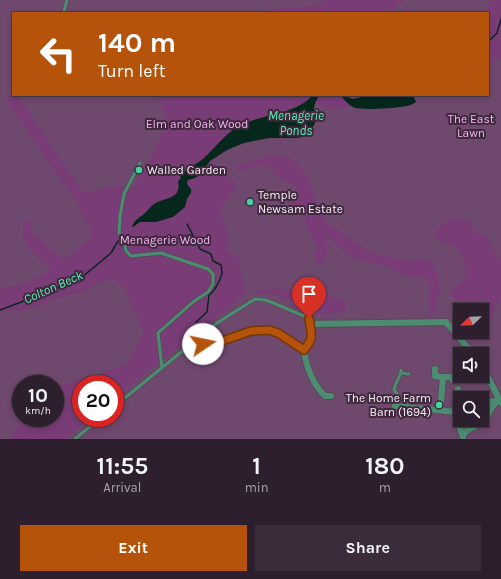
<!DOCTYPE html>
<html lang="en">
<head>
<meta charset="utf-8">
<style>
	:root { --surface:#2e1f2e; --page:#3a2c3a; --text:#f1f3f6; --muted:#a7a2aa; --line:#493d4a; --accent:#b45309 }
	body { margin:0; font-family:Karla,sans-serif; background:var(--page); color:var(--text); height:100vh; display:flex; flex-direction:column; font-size:15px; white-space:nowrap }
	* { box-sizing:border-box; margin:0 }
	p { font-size:13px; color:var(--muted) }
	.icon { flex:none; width:22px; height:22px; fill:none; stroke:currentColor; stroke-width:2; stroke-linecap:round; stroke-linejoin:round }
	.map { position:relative; height:439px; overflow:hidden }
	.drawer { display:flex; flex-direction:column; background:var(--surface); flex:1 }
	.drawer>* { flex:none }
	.guide { position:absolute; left:12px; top:12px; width:477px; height:84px; border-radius:0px; box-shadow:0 2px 6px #0003,0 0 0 1px var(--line); background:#b45309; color:#fff; overflow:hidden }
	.needle { width:26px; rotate:247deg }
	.buttons { position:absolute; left:453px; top:303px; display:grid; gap:8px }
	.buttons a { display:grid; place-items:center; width:36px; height:36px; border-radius:0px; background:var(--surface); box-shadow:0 2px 6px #0003,0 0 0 1px var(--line); font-size:20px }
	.speed { position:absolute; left:12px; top:375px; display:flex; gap:8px; font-size:20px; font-weight:700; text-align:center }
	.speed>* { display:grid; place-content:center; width:52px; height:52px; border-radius:50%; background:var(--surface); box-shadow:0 2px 6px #0003,0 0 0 1px var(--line); line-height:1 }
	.speed small { font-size:10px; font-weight:400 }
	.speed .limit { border:6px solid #d22; background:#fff; color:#111 }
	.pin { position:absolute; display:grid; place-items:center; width:34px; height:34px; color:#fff; margin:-41px -17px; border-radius:50% 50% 50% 0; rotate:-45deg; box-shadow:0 0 4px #0007 }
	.pin .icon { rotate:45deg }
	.me { position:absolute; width:44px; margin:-22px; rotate:79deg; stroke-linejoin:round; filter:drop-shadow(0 0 3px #0008) }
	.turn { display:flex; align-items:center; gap:14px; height:84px; padding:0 20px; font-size:18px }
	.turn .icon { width:52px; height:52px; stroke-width:2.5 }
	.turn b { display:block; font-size:28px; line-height:34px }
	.eta { display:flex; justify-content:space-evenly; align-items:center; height:68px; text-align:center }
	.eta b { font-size:24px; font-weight:700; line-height:28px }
	.button { display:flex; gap:8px; margin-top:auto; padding:8px 20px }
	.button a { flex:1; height:46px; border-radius:0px; background:var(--accent); color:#fff; font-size:16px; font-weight:700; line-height:46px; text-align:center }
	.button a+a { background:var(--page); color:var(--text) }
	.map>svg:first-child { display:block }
	.green { fill:#6f486d; fill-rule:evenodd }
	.forest { fill:#793c77 }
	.water { fill:#06281c }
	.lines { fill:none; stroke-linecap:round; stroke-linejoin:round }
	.stream { stroke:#06281c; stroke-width:1.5 }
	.lane-casing { stroke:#5c485b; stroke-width:5 }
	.street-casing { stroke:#5c485b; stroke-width:8 }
	.lane { stroke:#4c8d72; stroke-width:3 }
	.street { stroke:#4c8d72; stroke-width:6 }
	.route-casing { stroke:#753606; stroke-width:10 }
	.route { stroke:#b45309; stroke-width:7 }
	.poi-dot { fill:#43d4a0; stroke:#3e293d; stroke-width:1.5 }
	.labels { text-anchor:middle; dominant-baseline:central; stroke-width:4; stroke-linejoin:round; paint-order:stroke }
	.park-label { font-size:12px; fill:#f8b2f4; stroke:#3e293d }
	.poi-label { font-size:12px; fill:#fbedfa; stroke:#3e293d; text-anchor:start }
	.water-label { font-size:13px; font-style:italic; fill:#5eedb6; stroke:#3e293d }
</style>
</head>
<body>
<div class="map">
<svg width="501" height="439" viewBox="0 0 501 439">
	<rect width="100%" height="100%" fill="#3e293d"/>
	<path class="green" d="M0 0H501V439H0ZM13 13H488V95H13ZM460 310H482V332H460ZM460 354H482V376H460ZM21 384H55V418H21ZM81 384H115V418H81ZM460 398H482V420H460Z"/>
	<g class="forest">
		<path d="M326 0H404L402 4H397L393 13 385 6 382 13H248L283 8 317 6Z"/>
		<path d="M491 0H501V57L488 65 487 13Z"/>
		<path d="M13 94 17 95 80 189C87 196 108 187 118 186 122 186 127 188 131 189L152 156 168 120 157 95H372L360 98 348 107 338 109 327 108 308 101 286 111 264 117 207 155 237 186 220 209 229 238 226 251 238 257 245 295 115 397V384H81V418H89L65 439H11V437L24 418H55V387L126 365 144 331 124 287 113 279 99 282 81 293 57 298 35 307 18 311 12 309 0 313V289L24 284 52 270 33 252 24 240 23 223 29 220 33 234C44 240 51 251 61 258L70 256 90 238 91 228 81 213 79 204 56 173 6 99Z"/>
		<path d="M280 156 287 157 298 164 308 177 318 210 324 219 331 226 368 251 379 255 410 261 423 259 429 261 438 274 440 293C439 295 437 296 437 298 434 307 438 312 430 318V279L404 276 391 268 353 258 328 238 327 240C328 249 328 262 318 264L315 262 314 255 318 248 307 228 304 215 289 204 297 192 295 186 276 175 268 165 256 166 238 172 235 167 266 157Z"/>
		<path d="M456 218 468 221 475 232 487 237 501 262V295L481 339 473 336 471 332H482V310H468L466 305 455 300 450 292 461 282 467 275 460 249 449 245 435 238 434 233 444 222Z"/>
		<path d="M260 289 320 290 344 302 346 311C338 312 326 315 318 313 301 308 275 289 257 294L255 292Z"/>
	</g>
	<g class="water">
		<path d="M313 95H320C312 104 314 114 315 124L305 136 297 138H269L244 143 227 150 210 161 201 174 195 178 188 180 187 184 191 189V193L187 199 185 207 173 217 156 222H140L133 227H132C134 219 142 217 147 211 149 209 151 206 154 204 164 197 182 200 178 181L181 178 180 176C186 168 196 165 204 158 216 147 227 131 243 124 265 114 296 114 313 95Z"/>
		<path d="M339 95H343L352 99 372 95H413L416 102C414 103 413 104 411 105 402 108 361 111 353 107 348 105 344 98 339 95Z"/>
	</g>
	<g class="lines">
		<g class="stream">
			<path d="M488 42 497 33 501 19"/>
			<path d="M187 224 200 249 211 254 213 261 221 265C221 266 222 272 222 272 222 277 214 293 209 295L207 312 196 322"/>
			<path d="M0 310 45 293 81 278 111 253 118 241"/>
		</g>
		<g class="lane-casing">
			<g id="lane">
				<path d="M64 11 67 0"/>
				<path d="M140 163 124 194 120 216 119 233 124 240 126 251 131 256 161 253 208 269 213 274V284L208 292 193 302 158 333 162 368"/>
				<path d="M401 373 409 374"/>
				<path d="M115 406 217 323 255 299 266 300 309 318C311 333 315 337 304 350 296 345 287 337 278 333 258 324 237 337 218 342 209 345 199 344 190 345"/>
				<path d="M395 406 398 400V395L394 390C395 382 401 377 401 370"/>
				<path d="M75 439 100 418"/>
			</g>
		</g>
		<g class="street-casing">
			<g id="street">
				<path d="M310 324 446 322 473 354"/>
				<path d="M304 350C306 366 313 385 325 396H331"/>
				<path d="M482 365 501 403"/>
				<path d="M435 369V376L443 377"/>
				<path d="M441 402 443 377H452L453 381H459"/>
				<path d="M482 402 498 401"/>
				<path d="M458 404V389"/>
				<path d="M395 406 457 412 458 404H460"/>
				<path d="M457 412 458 423 463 437"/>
				<path d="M463 435C468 426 479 427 485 421 488 418 488 413 491 409 492 406 495 404 497 401"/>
			</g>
		</g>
		<use href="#lane" class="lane"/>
		<use href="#street" class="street"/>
	</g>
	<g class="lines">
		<g class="route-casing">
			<path id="route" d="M203 344 216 343 251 331 269 330 278 333 304 350C315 337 311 334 309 318"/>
		</g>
		<use href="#route" class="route"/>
	</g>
	<g class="poi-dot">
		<circle cx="139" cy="170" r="4"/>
		<circle cx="250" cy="202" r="4"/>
		<circle cx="439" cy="405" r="4"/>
	</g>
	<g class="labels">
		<g class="park-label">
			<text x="471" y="119">The East<tspan x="471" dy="14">Lawn</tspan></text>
			<text x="197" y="124">Elm and Oak Wood</text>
			<text x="165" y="240">Menagerie Wood</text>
		</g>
		<g class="poi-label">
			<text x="147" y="170">Walled Garden</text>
			<text x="258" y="195">Temple<tspan x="258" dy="14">Newsam Estate</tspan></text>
			<text x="431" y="398" text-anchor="end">The Home Farm<tspan x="431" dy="14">Barn (1694)</tspan></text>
		</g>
		<g class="water-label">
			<text x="296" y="115">Menagerie<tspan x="296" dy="15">Ponds</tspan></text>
			<text transform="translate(53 287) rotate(-24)">Colton Beck</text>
		</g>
	</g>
</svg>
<div class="buttons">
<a><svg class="needle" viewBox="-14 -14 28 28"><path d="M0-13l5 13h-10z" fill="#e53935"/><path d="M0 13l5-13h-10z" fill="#a7a2aa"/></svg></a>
<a><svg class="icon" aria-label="sound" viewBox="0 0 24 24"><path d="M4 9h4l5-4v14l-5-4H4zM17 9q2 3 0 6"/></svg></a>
<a><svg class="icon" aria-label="search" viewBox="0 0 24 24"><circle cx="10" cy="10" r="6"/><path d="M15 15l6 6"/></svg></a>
</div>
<div class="speed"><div>10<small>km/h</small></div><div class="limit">20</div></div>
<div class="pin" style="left:309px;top:318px;background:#d93025"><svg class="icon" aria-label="arrive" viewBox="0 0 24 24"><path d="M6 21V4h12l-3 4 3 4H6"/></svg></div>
<svg class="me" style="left:203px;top:344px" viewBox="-20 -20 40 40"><circle r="19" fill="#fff"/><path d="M0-13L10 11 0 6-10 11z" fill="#b45309"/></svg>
<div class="guide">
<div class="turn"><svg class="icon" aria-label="left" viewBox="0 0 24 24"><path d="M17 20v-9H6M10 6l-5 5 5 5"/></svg><div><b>140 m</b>Turn left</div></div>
</div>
</div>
<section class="drawer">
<div class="eta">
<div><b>11:55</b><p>Arrival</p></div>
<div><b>1</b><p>min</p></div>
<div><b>180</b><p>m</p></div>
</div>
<div class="button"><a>Exit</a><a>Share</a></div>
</section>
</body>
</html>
